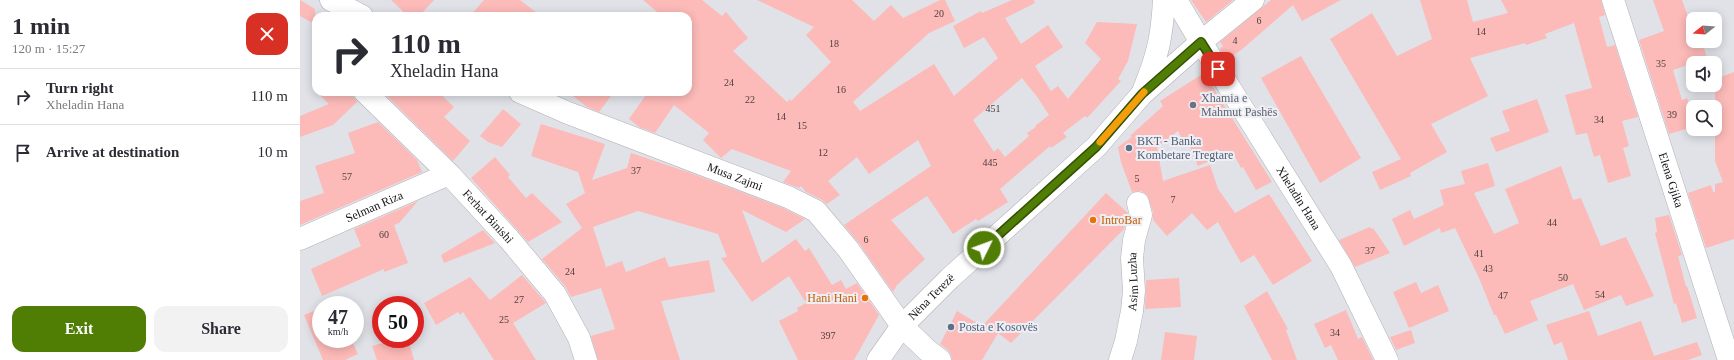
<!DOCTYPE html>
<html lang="en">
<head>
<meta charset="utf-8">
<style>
	:root { --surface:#fff; --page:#f2f2f3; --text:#2b2b33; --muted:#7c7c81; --line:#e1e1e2; --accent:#507d04 }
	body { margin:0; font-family:"Times New Roman",serif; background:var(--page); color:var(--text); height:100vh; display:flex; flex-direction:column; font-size:15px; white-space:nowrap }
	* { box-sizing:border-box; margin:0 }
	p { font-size:13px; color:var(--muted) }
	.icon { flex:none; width:22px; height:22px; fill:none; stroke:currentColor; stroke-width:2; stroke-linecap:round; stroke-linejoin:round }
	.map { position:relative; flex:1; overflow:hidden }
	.panel { display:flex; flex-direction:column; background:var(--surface); width:300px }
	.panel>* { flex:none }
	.guide { position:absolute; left:12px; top:12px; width:380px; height:84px; border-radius:12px; box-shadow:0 2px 10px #0003; background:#fff; color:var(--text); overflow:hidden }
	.needle { width:26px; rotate:253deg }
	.buttons { position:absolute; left:1386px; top:12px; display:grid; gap:8px }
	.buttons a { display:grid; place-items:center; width:36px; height:36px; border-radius:8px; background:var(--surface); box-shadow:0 2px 10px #0003; font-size:20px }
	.speed { position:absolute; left:12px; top:296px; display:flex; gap:8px; font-size:20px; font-weight:700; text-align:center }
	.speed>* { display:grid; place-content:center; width:52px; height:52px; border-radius:50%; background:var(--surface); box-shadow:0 2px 10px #0003; line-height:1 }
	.speed small { font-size:10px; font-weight:400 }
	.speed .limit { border:6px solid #d22; background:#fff; color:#111 }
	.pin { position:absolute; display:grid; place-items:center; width:34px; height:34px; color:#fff; margin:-17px; border-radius:8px; box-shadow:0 2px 6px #0006 }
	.me { position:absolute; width:44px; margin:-22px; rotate:48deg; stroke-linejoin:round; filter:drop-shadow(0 0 3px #0008) }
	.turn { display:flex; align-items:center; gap:14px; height:84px; padding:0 12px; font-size:18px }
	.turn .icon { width:52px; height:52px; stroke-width:2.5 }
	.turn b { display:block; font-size:28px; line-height:34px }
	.round { display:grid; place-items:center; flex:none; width:42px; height:42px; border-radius:12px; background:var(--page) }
	.head { display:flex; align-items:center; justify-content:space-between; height:68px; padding:0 12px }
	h1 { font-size:24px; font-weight:800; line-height:30px }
	.action { display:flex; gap:8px; margin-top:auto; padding:8px 12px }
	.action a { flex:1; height:46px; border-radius:12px; background:var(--accent); color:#fff; font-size:16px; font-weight:800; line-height:46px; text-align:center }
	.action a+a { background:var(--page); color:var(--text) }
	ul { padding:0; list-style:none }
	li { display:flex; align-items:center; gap:12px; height:56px; padding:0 12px; border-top:1px solid var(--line) }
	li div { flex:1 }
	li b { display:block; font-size:15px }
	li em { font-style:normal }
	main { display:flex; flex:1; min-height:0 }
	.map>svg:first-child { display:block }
	.building { fill:#fcbab8; fill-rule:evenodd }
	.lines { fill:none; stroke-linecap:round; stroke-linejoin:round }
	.minor-casing { stroke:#b1b1b7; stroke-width:23 }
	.major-casing { stroke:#b1b1b7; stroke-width:23 }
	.minor { stroke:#fff; stroke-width:22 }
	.major { stroke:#fff; stroke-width:22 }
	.route-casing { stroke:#345103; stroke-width:10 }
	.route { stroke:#507d04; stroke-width:7 }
	.slow { stroke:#f59e0b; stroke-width:7 }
	.worship-dot { fill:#6b7280; stroke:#eeeff5; stroke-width:1.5 }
	.service-dot { fill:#5c6f8a; stroke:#eeeff5; stroke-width:1.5 }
	.food-dot { fill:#e8710a; stroke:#eeeff5; stroke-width:1.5 }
	.labels { text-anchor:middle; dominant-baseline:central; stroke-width:4; stroke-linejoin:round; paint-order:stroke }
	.number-label { font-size:10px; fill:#4d3e3e }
	.worship-label { font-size:12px; fill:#5b616d; stroke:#eeeff5; text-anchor:start }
	.service-label { font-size:12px; fill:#4e5e75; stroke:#eeeff5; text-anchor:start }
	.street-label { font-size:12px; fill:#131416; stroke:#eeeff5 }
	.food-label { font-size:12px; fill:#c56008; stroke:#eeeff5; text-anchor:start }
</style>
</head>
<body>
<main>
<section class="panel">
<div class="head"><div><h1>1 min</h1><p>120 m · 15:27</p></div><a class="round" style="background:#d93025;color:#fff"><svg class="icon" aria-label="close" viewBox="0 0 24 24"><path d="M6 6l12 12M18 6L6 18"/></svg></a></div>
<ul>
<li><svg class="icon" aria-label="right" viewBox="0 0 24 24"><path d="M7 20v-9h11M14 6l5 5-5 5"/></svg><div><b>Turn right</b><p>Xheladin Hana</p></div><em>110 m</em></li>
<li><svg class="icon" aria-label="arrive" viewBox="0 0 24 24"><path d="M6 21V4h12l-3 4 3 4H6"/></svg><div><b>Arrive at destination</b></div><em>10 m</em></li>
</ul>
<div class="action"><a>Exit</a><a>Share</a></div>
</section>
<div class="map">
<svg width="1434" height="360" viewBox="0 0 1434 360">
	<rect width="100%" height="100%" fill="#e1e2e8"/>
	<g class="building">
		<path d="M0 0 15 9 16 25 0 16Z"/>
		<path d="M91 0H134L119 16H108Z"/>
		<path d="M184 0H220L241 16H170Z"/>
		<path d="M343 0H402L422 16 426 12 448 38 433 51 487 102 490 99 491 101 531 62 506 35 514 27 457 0H552L574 21 591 5 603 18 640 0H645L655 21 629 33 553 102 560 111 634 64 654 96 698 58 684 37 664 48 653 26 681 11 682 13 712 0H734L735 3 705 18 721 44 748 25 763 47 735 66 751 91 758 86 768 99 801 59 785 43 797 22 837 24 828 61 818 79 821 81 787 118 785 116 763 133 767 137 751 148 750 146 700 189 708 202 678 221 676 219 653 234 627 196 591 220 625 259 597 285 593 292 558 242 544 225 631 166 618 140 569 174 557 157 528 181 540 195 527 204 522 200 506 192 501 186 499 188 483 182 491 171 432 149 421 158 403 140 409 133 374 105 355 133 339 127 329 119 348 92H388V16H362ZM722 78 738 98 749 115 735 126 736 127 727 133 729 136 705 157 698 148 694 152 673 120Z"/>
		<path d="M891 0H933L906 22Z"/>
		<path d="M971 0H1041L1002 21 993 5 940 51 926 59 920 49 923 46 920 42Z"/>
		<path d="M1120 0H1167L1173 22 1208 13 1201 0H1301L1305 15 1299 17 1307 47 1315 45 1338 117 1322 121 1329 146 1323 148 1331 176 1308 183 1300 155 1294 157 1287 133 1276 135 1265 95 1292 88 1274 23 1245 34 1247 38 1226 45 1225 43 1170 58 1188 96 1131 124 1147 152 1110 173 1111 176 1080 190 1072 172 1101 159 1030 39 1072 13 1097 56 1132 39Z"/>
		<path d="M1353 0H1382L1393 31V41H1402L1407 58 1373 70 1382 100 1387 98 1393 118V127L1369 134 1339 40 1364 31Z"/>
		<path d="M1001 56 1061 158 1020 183 961 78Z"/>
		<path d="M1434 72V239L1406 248 1388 193 1411 185 1413 192H1415V184L1423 182 1415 161V79Z"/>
		<path d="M904 73 972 182 956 190 943 167 941 168 932 151 898 166 889 144H885L878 131 857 147 863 181 910 165 918 189 935 213 969 194 1012 261 973 285 954 255 941 263 918 222 907 230 892 213 867 236 853 220V212L847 195 841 191 832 192 821 162 818 147 832 137 830 136 863 106 860 101Z"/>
		<path d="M17 92H53V96L57 102 33 125 0 137V116L29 104Z"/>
		<path d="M83 92H138L154 107 144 117 170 141 153 161Z"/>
		<path d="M268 92H314L299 112 287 107Z"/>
		<path d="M1237 99 1249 132 1196 152 1190 138 1210 131 1202 111Z"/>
		<path d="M203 109 221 124 202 147 188 142 180 136Z"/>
		<path d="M78 122 117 160 122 172 0 225V201L24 193 15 166 55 153 48 133Z"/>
		<path d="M241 124 305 144 292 180 327 168 331 153 388 172 483 208 505 219 486 232 442 210 462 263 496 239 505 251 509 248 532 285 541 280 546 289 557 283 579 315 554 360H498L479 321 498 311 497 308 506 303 489 276 452 302 421 258 427 257 418 234 338 211 293 227 306 267 322 261 326 272 365 257 369 267 409 260 415 292 361 301 380 360H298L291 336 315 329 301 288 271 297 265 286 242 259 282 228 266 204 285 193 278 172 231 156Z"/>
		<path d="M195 157 210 175 208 177 226 198 232 193 262 222 228 242 171 178Z"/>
		<path d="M1188 163 1195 186 1174 193 1194 234 1219 223 1205 189 1261 166 1273 200 1281 198 1301 246 1326 237 1354 296 1326 306 1321 295 1284 310 1273 284 1230 301 1238 320 1205 334 1196 315H1194L1179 278 1155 228 1141 233 1140 228 1104 246 1092 219 1110 210 1114 219 1144 205 1140 190 1165 184 1161 171Z"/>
		<path d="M806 193 828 213 824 229 711 343 698 333 682 360H652L651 355 648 350 640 344 657 311 682 326Z"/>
		<path d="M118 201 99 223 94 225 108 263 84 272V269L22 296 11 269 61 246 54 229Z"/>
		<path d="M1369 215 1382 255 1378 256 1386 287 1387 286 1397 318 1382 323 1376 303 1374 304 1355 233 1357 232 1355 218Z"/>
		<path d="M1070 227 1071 229 1073 228 1090 253 1055 267 1039 240Z"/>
		<path d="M183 230 195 243 144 263 141 255Z"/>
		<path d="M222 275 246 303 213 323 236 360H194L163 312 160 315 158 312 136 325 124 303 170 277 190 300Z"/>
		<path d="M879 278 881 307 845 309 846 280Z"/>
		<path d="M1116 282 1121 293 1138 285 1149 311 1109 328 1093 292Z"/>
		<path d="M967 291 988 329 986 330 997 360H972L944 306Z"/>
		<path d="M21 308V339H51L58 354 45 360H23L4 315Z"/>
		<path d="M1046 310 1058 339 1062 337 1073 360H1038L1031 345 1025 348 1014 324Z"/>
		<path d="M1289 311 1298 336 1341 321 1354 356 1397 342 1402 355 1388 360H1268L1262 342 1254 345 1246 325Z"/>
		<path d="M1111 330 1115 343 1096 350 1090 337Z"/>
		<path d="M865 332 897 336 894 360H861Z"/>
		<path d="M96 339H108L114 360H77L72 346Z"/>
	</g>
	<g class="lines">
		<g class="minor-casing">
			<g id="minor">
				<path d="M31 0 62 16"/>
				<path id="s1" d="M953 0 901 42 1041 266 1087 360"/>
				<path id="s2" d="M1313 0 1429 360"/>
				<path id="s3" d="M65 92 149 174 209 239 255 294 279 338 286 360"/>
				<path id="s4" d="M220 92 268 113 488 197 516 211 548 249 602 326 627 350 640 360"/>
				<path id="s5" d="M0 239 149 174"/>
				<path id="s6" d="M820 360 826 341 832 311 834 291 832 258 834 240 841 215 838 203"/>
			</g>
		</g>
		<g class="major-casing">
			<g id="major">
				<path d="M844 89C858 55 862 36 864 0"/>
				<path id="s7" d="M578 360 602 326 650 278 796 147 842 94 901 42 876 0"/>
			</g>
		</g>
		<use href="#minor" class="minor"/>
		<use href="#major" class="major"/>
	</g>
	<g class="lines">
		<g class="route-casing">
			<path id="route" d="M684 248 796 147 842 94 901 42 918 69"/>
		</g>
		<use href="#route" class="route"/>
		<path class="slow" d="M800 142 844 92"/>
	</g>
	<circle class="worship-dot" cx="893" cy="105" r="4"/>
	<g class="service-dot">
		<circle cx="829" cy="148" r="4"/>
		<circle cx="651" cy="327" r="4"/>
	</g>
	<g class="food-dot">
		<circle cx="793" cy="220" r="4"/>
		<circle cx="565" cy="298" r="4"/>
	</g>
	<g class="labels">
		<g class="number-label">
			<text x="639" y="13">20</text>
			<text x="959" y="20">6</text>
			<text x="1181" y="31">14</text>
			<text x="935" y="40">4</text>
			<text x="534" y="43">18</text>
			<text x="1361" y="63">35</text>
			<text x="429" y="82">24</text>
			<text x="541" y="89">16</text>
			<text x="450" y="99">22</text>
			<text x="693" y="108">451</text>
			<text x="1372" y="114">39</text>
			<text x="481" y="116">14</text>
			<text x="1299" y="119">34</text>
			<text x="502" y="125">15</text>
			<text x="523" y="152">12</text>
			<text x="690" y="162">445</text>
			<text x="336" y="170">37</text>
			<text x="47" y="176">57</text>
			<text x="837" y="178">5</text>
			<text x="873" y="199">7</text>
			<text x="1252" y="222">44</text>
			<text x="84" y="234">60</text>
			<text x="566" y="239">6</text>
			<text x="1070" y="250">37</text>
			<text x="1179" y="253">41</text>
			<text x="1188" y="268">43</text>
			<text x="270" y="271">24</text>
			<text x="1263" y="277">50</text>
			<text x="1300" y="294">54</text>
			<text x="1203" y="295">47</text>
			<text x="219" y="299">27</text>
			<text x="204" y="319">25</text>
			<text x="1035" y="332">34</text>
			<text x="528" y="335">397</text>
		</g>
		<g class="worship-label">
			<text x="901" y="98">Xhamia e<tspan x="901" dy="14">Mahmut Pashës</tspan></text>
		</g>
		<g class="service-label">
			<text x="837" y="141">BKT - Banka<tspan x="837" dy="14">Kombetare Tregtare</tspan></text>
			<text x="659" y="327">Posta e Kosovës</text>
		</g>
		<g class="street-label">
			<text stroke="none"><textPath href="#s4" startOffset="231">Musa Zajmi</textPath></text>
			<text stroke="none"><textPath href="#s2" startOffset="189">Elena Gjika</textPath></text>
			<text stroke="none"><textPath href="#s1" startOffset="251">Xheladin Hana</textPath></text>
			<text stroke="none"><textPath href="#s5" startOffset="81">Selman Riza</textPath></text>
			<text stroke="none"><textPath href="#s3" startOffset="175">Ferhat Binishi</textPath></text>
			<text stroke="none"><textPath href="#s6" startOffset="80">Asim Luzha</textPath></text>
			<text stroke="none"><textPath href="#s7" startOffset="83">Nëna Terezë</textPath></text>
		</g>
		<g class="food-label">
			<text x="801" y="220">IntroBar</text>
			<text x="557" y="298" text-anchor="end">Hani Hani</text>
		</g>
	</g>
</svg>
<div class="buttons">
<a><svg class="needle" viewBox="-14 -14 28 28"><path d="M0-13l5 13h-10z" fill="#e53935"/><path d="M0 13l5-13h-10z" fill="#7c7c81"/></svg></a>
<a><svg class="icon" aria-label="sound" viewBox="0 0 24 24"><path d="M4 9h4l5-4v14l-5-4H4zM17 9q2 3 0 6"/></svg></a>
<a><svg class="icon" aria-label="search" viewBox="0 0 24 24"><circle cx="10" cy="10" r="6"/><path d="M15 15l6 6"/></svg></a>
</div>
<div class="speed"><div>47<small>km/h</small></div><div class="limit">50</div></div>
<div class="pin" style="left:918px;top:69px;background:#d93025"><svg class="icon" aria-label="arrive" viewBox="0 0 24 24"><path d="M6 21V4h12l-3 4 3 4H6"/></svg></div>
<svg class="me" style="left:684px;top:248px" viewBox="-20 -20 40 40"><circle r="17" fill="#507d04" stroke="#fff" stroke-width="3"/><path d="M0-11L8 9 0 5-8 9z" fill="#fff"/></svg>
<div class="guide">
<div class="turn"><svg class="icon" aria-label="right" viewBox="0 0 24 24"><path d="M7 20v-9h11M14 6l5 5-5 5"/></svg><div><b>110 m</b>Xheladin Hana</div></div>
</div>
</div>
</main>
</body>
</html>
